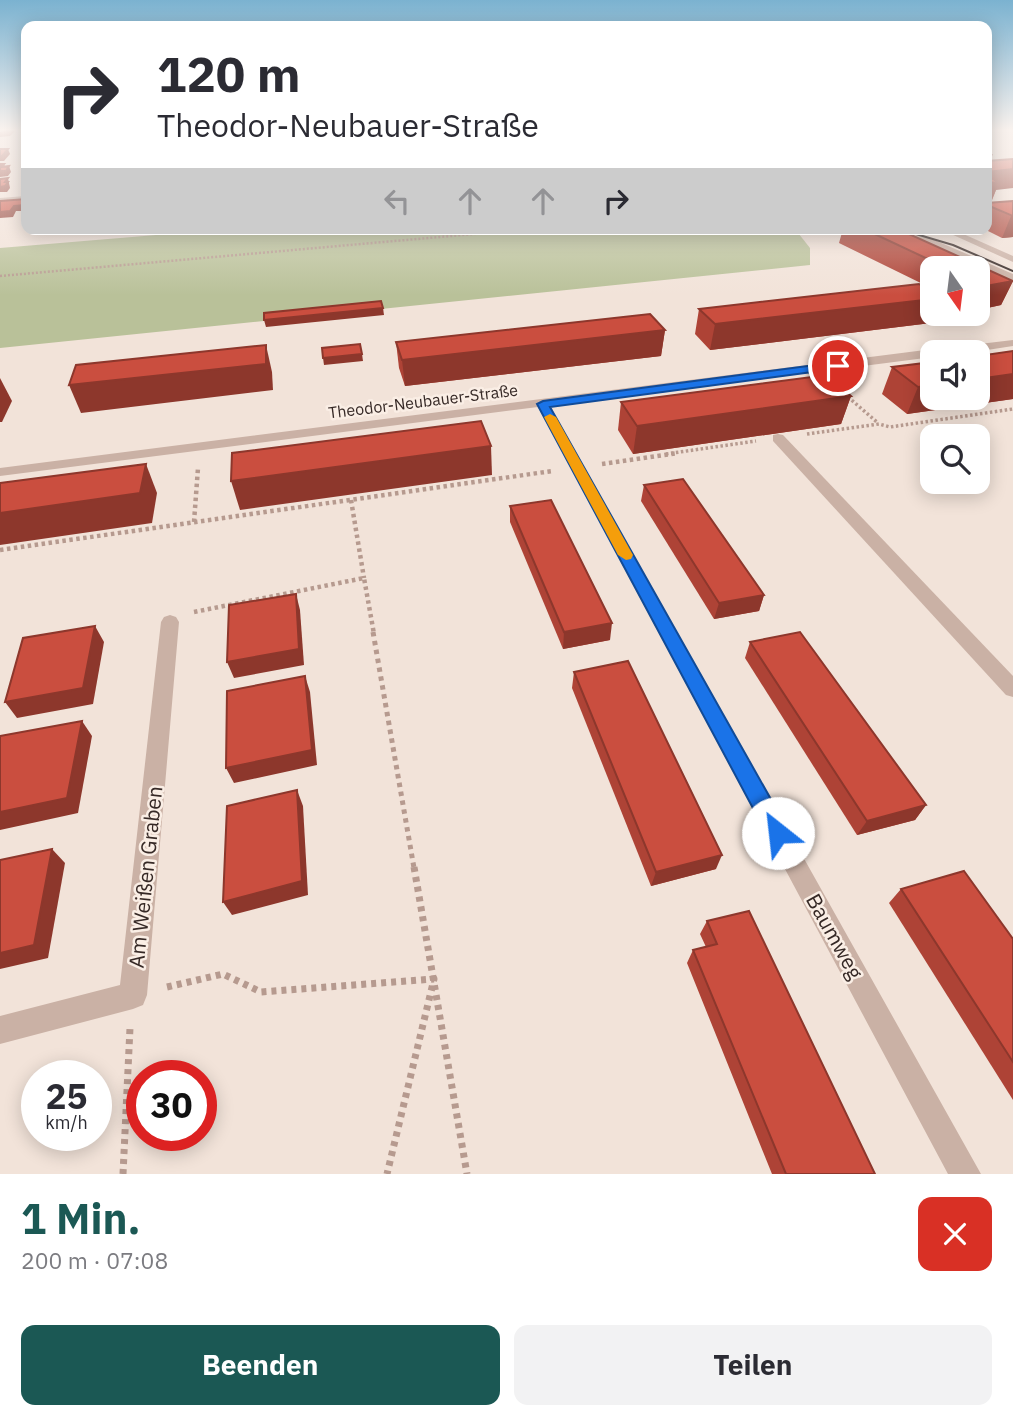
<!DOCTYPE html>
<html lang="de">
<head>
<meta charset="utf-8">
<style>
	:root { --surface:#fff; --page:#f2f2f3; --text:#2b2b33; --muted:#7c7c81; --accent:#1b5854 }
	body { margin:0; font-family:"IBM Plex Sans",sans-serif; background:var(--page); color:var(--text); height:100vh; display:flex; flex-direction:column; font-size:26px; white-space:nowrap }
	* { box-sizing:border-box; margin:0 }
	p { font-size:23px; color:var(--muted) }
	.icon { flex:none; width:38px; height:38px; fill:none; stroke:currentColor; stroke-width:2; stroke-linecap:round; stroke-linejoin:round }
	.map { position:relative; height:1174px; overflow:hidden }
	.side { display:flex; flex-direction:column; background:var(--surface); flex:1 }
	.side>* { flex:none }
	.guide { position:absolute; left:21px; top:21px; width:971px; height:214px; border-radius:14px; box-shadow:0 4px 18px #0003; background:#fff; color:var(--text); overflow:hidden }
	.needle { width:46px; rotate:166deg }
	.buttons { position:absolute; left:920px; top:256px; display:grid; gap:14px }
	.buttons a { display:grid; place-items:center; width:70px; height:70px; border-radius:14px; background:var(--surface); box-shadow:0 4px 18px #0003; font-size:35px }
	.speed { position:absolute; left:21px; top:1060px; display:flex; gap:14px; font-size:35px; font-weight:700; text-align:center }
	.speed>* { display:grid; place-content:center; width:91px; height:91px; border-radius:50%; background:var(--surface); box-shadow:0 4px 18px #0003; line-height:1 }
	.speed small { font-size:18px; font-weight:400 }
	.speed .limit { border:10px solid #d22; background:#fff; color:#111 }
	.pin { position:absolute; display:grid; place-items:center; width:60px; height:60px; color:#fff; margin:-30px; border:4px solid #fff; border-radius:50%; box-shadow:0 2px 7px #0007 }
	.me { position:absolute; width:77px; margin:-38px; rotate:331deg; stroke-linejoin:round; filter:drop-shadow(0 0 5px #0008) }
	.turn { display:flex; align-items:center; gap:24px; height:147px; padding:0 21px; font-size:32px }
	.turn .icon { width:91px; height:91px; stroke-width:2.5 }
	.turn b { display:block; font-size:49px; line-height:60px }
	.lanes { display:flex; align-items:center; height:66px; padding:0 21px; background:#0003; justify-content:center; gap:35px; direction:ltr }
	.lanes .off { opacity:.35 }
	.round { display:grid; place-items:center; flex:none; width:74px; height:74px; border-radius:14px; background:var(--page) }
	.head { display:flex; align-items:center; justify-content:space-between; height:119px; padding:0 21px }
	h1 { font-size:42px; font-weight:700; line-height:52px; color:var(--accent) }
	.action { display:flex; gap:14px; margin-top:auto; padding:14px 21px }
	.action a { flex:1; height:80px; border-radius:14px; background:var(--accent); color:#fff; font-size:28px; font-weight:700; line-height:80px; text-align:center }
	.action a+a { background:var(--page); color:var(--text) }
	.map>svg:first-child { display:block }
	.green { fill:#b9c199 }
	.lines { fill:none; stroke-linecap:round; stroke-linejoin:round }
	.path-far4 { stroke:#b69a8f; stroke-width:2.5; stroke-dasharray:2 2; stroke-linecap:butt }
	.path-far3 { stroke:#b69a8f; stroke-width:3.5; stroke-dasharray:2.5 2.5; stroke-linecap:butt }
	.path-far2 { stroke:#b69a8f; stroke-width:4.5; stroke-dasharray:3.5 3.5; stroke-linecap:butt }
	.path-far1 { stroke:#b69a8f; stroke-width:5; stroke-dasharray:4.5 4.5; stroke-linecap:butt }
	.path { stroke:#b69a8f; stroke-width:7; stroke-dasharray:5 5; stroke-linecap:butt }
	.minor { fill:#cab1a5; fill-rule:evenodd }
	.tram { stroke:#362926; stroke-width:2 }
	.wall { fill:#ae4336 }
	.shaded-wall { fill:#8d372c }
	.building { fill:#ca4e3f; stroke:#8d372c; stroke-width:2 }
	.route { fill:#1a73e8; stroke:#114b97; stroke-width:2 }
	.slow { fill:#f59e0b }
	.labels { text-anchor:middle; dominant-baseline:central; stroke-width:5; stroke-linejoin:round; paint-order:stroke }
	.far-street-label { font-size:16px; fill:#362926; stroke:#faeee5 }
	.near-street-label { font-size:21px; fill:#362926; stroke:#faeee5 }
</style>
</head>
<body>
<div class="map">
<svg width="1013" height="1174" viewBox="0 0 1013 1174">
	<rect width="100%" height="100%" fill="#f2e3d9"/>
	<path class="green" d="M228 229H795L810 248V265L0 348V248Z"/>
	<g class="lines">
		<path class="path-far4" d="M0 276 530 229"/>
		<g class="path-far3">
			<path d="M848 397 878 423"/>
			<path d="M807 434 879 424 890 427 1013 409"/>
			<path d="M666 454 756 441"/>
		</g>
		<g class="path-far2">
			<path d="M602 464 678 453"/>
			<path d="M351 500 364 578"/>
			<path d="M194 522 198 468"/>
			<path d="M0 550 552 471"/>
			<path d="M194 612 364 578 374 634"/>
		</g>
		<path class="path-far1" d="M373 632 414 868"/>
		<g class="path">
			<path d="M414 867 467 1174"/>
			<path d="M167 987 223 974 261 992 434 979 387 1174"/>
			<path d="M123 1174 130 1028"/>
		</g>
		<g class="minor">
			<path d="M26 196V200L0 202V198Z"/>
			<path d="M897 229H909L1013 274V281Z"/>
			<path d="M940 229H952L1013 256V262Z"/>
			<path d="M1013 340V346L974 352H940L946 348Z"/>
			<path d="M933 349 938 352H933V357L550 406 981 1174H948L538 407 0 476V468Z"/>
			<path d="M778 434 783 435 1013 676V697L1006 695 773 441V435Z"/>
			<path d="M170 615 176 617 179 622 147 995 143 1005 133 1009 0 1044V1016L120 985 161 622 164 617Z"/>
		</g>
		<path class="tram" d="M899 229 953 245 1013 271"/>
	</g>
	<g class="wall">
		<path d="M987 172 996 190 991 203 1013 201V237L1002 238 984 229H987Z"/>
		<path d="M843 229H898L1013 281 1001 305 978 310V268H933V289L839 243Z"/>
		<path d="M699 309 933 313H935L931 323 710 350 695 334Z"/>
		<path d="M665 330 661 356 405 386 399 368 396 342Z"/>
		<path d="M1013 351V399L907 414 882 394 892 367Z"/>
		<path d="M851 396 841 424 633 454 618 430 621 402Z"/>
		<path d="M644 485 764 595 759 611 714 619 641 501Z"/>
		<path d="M510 506 610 640 563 649 510 522Z"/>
		<path d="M750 642 926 805 915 820 857 835 745 658Z"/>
		<path d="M574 672 716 869 651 886 572 688Z"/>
		<path d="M901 889 1013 939V1100L889 903Z"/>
		<path d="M707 921 875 1174H772L687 963 693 950 706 947 700 934Z"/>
	</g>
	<g class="shaded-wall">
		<path d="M8 130 15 131 10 136 0 137V132Z"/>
		<path d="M8 149 10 154 4 161H0V156Z"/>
		<path d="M987 154H993L991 159H987Z"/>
		<path d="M4 164 6 169 9 166 11 172 8 176 0 177V171Z"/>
		<path d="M1013 169V188L996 190 989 206 987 205V172Z"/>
		<path d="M8 178 10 188 7 192H0V187Z"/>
		<path d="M26 204V211H16L13 217 0 218V212L14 206Z"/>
		<path d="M1011 216H1013V237L1002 238Z"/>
		<path d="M1013 281 1001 305 978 310V303L986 286Z"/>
		<path d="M933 299V313H935L931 323 710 350 715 324Z"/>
		<path d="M383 308 384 315 266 327 264 320Z"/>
		<path d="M665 330 661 356 405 386 402 360Z"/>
		<path d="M266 345 272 372 273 390 81 413 69 385Z"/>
		<path d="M362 354 363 361 324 365 323 358Z"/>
		<path d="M1013 374V399L907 414 918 387 933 385V397H978V379Z"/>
		<path d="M0 378 12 401 2 422H0Z"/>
		<path d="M851 396 841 424 633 454 637 426Z"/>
		<path d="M491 446 492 475 240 510 231 481Z"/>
		<path d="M146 464 157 493 152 523 0 545V513Z"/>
		<path d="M296 594 300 610 304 665 234 678 227 662Z"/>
		<path d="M764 595 759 611 714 619 719 603Z"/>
		<path d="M612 623 610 640 563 649 564 632Z"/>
		<path d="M95 626 104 642 93 704 17 718 5 702Z"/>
		<path d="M305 676 310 692 317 765 234 783 226 768Z"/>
		<path d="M82 721 92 736 78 813 0 830V812Z"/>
		<path d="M297 790 303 806 308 895 232 915 223 902Z"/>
		<path d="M926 805 915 820 857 835 867 821Z"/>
		<path d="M52 849 65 863 48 958 0 969V953Z"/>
		<path d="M722 855 716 869 651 886 656 872Z"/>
	</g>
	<g class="building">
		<path d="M0 149H8L2 156H0Z"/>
		<path d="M1013 159V169L987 172V161Z"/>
		<path d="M0 164H4L1 167 9 166 6 171H0Z"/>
		<path d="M987 176 999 182 987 183Z"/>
		<path d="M8 178 5 182H8L5 186 0 187V179Z"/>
		<path d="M26 199V205L14 206 10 211 0 212V201Z"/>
		<path d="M1013 201V216L987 205V203Z"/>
		<path d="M864 229H898L1013 281 986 286 978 283V268H947Z"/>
		<path d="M919 284 933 293V299L715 324 699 309Z"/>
		<path d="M381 301 383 308 264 320V313Z"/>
		<path d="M650 314 665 330 402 360 396 342Z"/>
		<path d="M360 344 362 354 323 358 322 348Z"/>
		<path d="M266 345V364L69 385 76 365Z"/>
		<path d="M1013 351V374L978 379V356Z"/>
		<path d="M933 362V385L918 387 892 367Z"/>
		<path d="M827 375 851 396 637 426 621 402Z"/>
		<path d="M481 421 491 446 231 481 232 453Z"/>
		<path d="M146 464 140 493 0 513V483Z"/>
		<path d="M683 479 764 595 719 603 644 485Z"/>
		<path d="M551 500 612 623 564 632 510 506Z"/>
		<path d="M296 594 299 649 227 662 229 605Z"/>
		<path d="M95 626 83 688 5 702 23 638Z"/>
		<path d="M800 632 926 805 867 821 750 642Z"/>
		<path d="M628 661 722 855 656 872 574 672Z"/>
		<path d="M305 676 312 750 226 768 227 691Z"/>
		<path d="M82 721 67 798 0 812V736Z"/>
		<path d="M297 790 302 881 223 902 227 806Z"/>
		<path d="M52 849 34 945 0 953V860Z"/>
		<path d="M964 871 1013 939V1062L901 889Z"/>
		<path d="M749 911 875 1174H786L693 950 717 944 707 921Z"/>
	</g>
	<linearGradient id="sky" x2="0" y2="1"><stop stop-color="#7bb2d0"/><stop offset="0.44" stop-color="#f9f2ee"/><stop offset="1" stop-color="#f9f2ee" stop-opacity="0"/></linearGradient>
	<rect width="1013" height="295" fill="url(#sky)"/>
	<path class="route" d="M838 362 844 366 842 368 550 407 786 826 789 833 786 840 778 843 770 840 537 404 543 401Z"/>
	<path class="slow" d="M550 414 556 417 633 555 631 559 626 560 618 555 544 417Z"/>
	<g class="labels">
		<g class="far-street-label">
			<text transform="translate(423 401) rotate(-7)">Theodor-Neubauer-Straße</text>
		</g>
		<g class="near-street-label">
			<text transform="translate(145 877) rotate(-84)">Am Weißen Graben</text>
			<text transform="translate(835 936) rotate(61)">Baumweg</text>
		</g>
	</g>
</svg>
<div class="buttons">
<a><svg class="needle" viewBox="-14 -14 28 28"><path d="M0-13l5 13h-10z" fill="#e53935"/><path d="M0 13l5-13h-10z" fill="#7c7c81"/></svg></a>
<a><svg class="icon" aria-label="sound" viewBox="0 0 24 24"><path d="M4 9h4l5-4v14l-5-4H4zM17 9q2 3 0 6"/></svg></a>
<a><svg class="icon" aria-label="search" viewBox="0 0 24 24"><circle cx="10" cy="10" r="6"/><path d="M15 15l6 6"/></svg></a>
</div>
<div class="speed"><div>25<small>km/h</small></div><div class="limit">30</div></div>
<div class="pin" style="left:838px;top:366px;background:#d93025"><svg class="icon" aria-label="arrive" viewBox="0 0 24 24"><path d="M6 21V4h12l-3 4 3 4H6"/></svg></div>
<svg class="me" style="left:778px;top:833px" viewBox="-20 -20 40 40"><circle r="19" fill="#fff"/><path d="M0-13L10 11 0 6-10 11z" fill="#1a73e8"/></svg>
<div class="guide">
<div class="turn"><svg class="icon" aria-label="right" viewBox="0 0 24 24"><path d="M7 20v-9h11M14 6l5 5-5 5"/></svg><div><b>120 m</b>Theodor-Neubauer-Straße</div></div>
<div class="lanes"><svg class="icon off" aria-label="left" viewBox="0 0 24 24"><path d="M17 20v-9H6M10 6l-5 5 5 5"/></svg><svg class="icon off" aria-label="ahead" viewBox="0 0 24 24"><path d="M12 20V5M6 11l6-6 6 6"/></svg><svg class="icon off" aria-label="ahead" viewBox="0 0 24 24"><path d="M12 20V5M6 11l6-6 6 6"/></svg><svg class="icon" aria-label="right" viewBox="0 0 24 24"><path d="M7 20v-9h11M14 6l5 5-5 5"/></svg></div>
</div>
</div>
<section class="side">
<div class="head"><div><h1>1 Min.</h1><p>200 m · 07:08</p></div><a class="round" style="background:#d93025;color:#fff"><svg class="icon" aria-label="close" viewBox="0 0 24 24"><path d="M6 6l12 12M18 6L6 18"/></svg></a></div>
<div class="action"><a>Beenden</a><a>Teilen</a></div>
</section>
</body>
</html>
